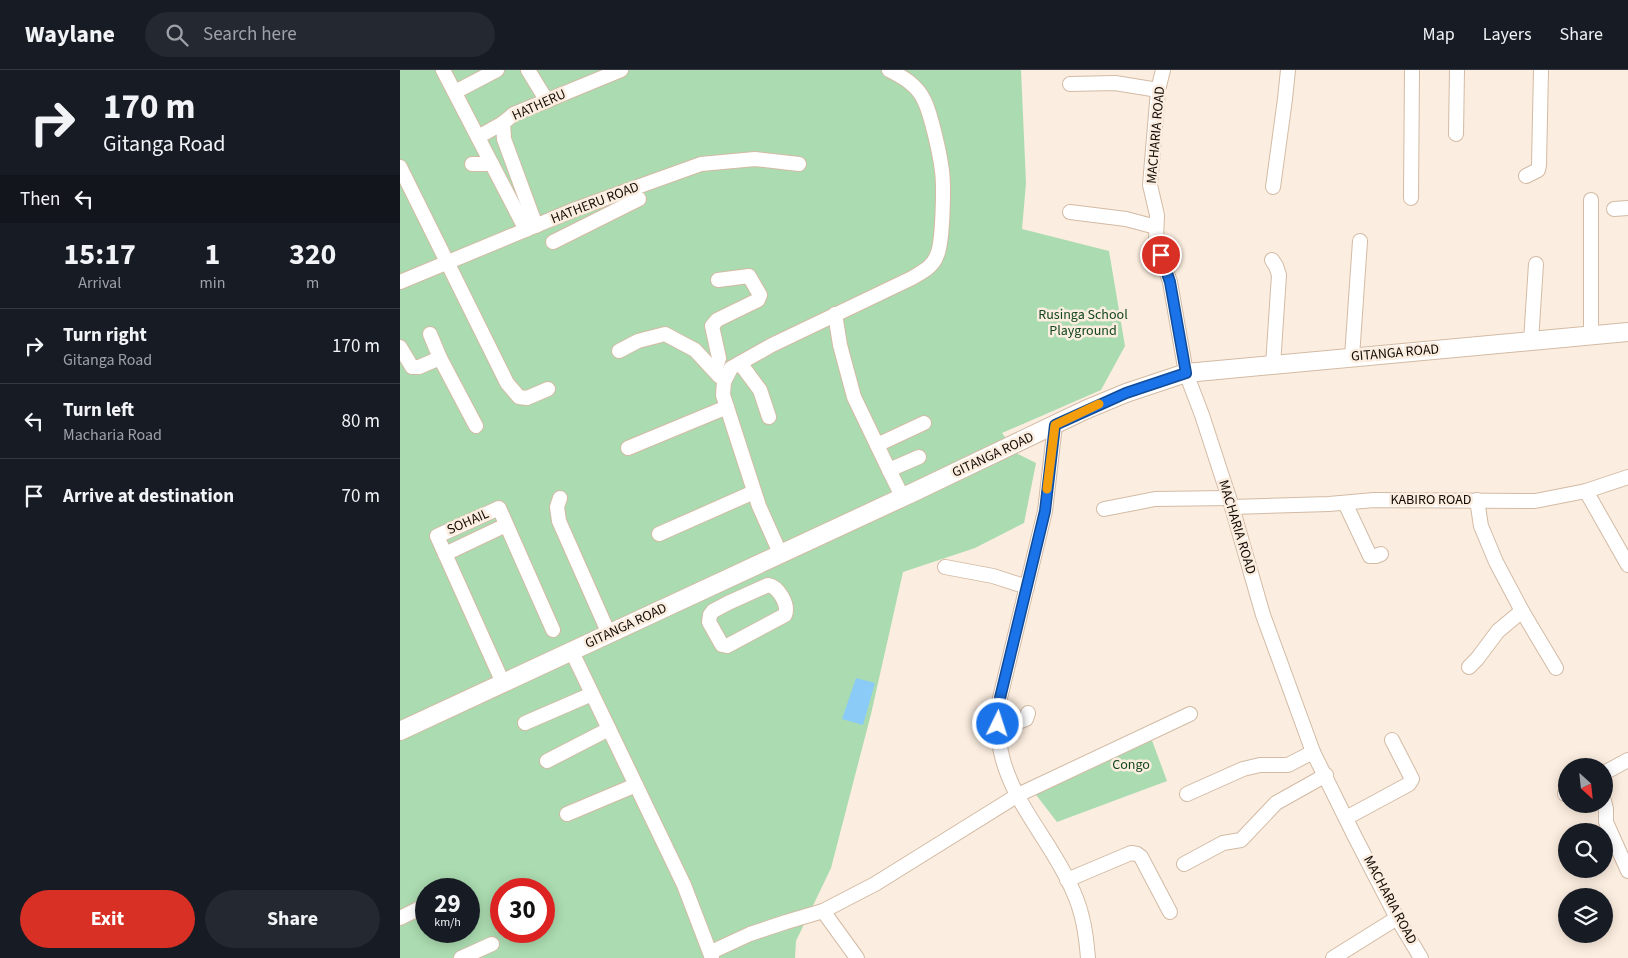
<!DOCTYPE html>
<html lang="en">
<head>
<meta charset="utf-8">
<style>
	:root { --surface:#171b24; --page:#242831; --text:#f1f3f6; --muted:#9ea1a6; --line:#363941; --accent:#d93025 }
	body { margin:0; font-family:"Source Sans 3",sans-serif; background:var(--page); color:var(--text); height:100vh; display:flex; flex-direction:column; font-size:19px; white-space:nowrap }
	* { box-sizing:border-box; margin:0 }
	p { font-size:16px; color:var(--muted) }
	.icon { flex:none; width:28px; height:28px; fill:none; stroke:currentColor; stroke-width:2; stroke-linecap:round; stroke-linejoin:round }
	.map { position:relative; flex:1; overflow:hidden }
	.sheet { display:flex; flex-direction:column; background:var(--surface); width:400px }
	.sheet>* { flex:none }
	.hud { background:#171b24; color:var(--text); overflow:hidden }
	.needle { width:32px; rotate:153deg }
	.fabs { position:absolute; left:1158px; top:688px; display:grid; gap:10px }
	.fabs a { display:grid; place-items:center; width:55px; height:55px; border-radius:50%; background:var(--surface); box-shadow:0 2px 12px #0003; font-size:25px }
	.speed { position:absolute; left:15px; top:808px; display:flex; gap:10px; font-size:25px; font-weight:700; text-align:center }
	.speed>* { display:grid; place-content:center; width:65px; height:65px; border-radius:50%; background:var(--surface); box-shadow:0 2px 12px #0003; line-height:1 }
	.speed small { font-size:12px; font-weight:400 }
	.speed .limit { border:8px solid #d22; background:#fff; color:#111 }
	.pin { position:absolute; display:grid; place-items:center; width:42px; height:42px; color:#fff; margin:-21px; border:2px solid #fff; border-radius:50%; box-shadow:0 1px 5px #0007 }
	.me { position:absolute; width:55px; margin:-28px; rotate:4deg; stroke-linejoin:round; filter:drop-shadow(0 0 4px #0008) }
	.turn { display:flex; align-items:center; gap:18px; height:105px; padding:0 20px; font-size:22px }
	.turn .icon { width:65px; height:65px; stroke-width:2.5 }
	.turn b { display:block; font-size:35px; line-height:42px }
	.then { display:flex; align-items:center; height:48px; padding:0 20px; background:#0003; gap:10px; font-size:19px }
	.eta { display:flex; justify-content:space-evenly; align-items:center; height:85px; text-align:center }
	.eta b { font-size:30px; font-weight:700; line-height:35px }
	.primary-button { display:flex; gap:10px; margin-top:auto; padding:10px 20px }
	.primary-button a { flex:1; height:58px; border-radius:30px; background:var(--accent); color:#fff; font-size:20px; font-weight:700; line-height:58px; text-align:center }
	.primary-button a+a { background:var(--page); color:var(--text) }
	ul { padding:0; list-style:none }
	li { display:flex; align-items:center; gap:15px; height:75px; padding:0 20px; border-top:1px solid var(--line) }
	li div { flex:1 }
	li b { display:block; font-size:19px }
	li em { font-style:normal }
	header { display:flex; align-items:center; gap:30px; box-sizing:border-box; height:70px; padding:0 25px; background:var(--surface); border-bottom:1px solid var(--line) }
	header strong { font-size:24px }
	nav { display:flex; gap:28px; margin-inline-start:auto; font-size:18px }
	.search { width:350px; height:45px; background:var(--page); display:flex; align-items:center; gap:12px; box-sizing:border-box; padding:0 18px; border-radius:28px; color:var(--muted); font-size:19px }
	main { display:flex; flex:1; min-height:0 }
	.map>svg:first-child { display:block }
	.green { fill:#abdbb0; fill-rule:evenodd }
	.water { fill:#8bcbf8 }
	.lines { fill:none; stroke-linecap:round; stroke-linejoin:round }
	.minor-casing { stroke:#d3bba5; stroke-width:16 }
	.major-casing { stroke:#d3bba5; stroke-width:20 }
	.minor { stroke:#fff; stroke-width:14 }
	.major { stroke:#fff; stroke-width:18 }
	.route-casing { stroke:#114b97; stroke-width:12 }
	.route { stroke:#1a73e8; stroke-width:9 }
	.slow { stroke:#f59e0b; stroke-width:9 }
	.labels { text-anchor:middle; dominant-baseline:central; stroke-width:5; stroke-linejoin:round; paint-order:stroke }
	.street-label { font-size:14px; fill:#140d05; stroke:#fbeddf }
	.park-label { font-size:14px; fill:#11461e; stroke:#fbeddf }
</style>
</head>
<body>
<header>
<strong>Waylane</strong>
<div class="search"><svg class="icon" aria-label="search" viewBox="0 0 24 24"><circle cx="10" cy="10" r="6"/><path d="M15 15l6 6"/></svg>Search here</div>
<nav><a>Map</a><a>Layers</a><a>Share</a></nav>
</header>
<main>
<section class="sheet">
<div class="hud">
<div class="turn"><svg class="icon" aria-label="right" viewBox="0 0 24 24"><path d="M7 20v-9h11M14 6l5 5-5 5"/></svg><div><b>170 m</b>Gitanga Road</div></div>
<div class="then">Then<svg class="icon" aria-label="left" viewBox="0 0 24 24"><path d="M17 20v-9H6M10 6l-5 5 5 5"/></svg></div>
</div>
<div class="eta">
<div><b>15:17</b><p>Arrival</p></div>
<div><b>1</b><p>min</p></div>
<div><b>320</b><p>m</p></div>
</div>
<ul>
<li><svg class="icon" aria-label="right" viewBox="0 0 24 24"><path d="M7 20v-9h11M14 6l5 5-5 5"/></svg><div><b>Turn right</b><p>Gitanga Road</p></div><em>170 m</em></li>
<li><svg class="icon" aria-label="left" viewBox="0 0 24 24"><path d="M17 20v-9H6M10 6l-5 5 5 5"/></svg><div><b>Turn left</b><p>Macharia Road</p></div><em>80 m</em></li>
<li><svg class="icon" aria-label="arrive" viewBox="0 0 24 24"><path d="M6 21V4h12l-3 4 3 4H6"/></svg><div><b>Arrive at destination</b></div><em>70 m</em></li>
</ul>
<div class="primary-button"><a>Exit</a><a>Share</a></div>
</section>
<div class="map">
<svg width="1228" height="888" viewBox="0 0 1228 888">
	<rect width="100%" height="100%" fill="#fbeddf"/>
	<g class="green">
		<path d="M0 0H621L626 113 622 159 709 181 725 276 701 320 602 363 618 384 636 393 624 453 575 478 503 502 471 644 431 798 396 871 395 888H0ZM26 819H69V861H26ZM101 819H144V861H101Z"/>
		<path d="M747 657 767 711 657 752 630 717Z"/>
	</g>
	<path class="water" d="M456 608 475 613 463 655 442 649Z"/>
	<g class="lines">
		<g class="minor-casing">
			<g id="minor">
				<path d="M43 0 126 160"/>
				<path d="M128 0 147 31"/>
				<path d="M763 0 758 20 750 115 757 145 756 171 770 212 786 303 802 345 832 437 863 545 913 682 955 767 997 848 1021 888"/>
				<path d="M670 14 715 13 758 20"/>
				<path d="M55 22 97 0"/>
				<path d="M1056 64 1057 0"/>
				<path d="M78 67 103 53"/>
				<path d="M72 94H92"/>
				<path d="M0 97 107 313 119 327 127 328 148 319"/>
				<path d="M1126 106 1138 100 1139 95 1141 0"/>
				<path d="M873 117 885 29 888 0"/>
				<path d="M1011 128 1012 0"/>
				<path d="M1214 139 1228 138"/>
				<path d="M670 142 726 149 756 157"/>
				<path d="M136 156 104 69 103 53 114 44 221 0"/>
				<path d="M153 172 239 129"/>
				<path d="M872 190 876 196 879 205 873 295"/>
				<path d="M0 212 176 139 301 94 355 89 399 94"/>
				<path d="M435 244 440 275 454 327 477 375 524 353"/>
				<path d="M30 264 40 288"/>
				<path d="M1191 265V130"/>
				<path d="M1131 271 1136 194"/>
				<path d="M0 277 12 297H19L40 288 76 356"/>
				<path d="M219 281 238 271 265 264 295 280 319 306"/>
				<path d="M952 287 960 171"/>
				<path d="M340 293 360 320 369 347"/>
				<path d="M315 301 319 288 312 256 317 250 358 230 360 225 349 206 318 210"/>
				<path d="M655 355 645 441 600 628C599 646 597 664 601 682 612 734 653 773 673 821 683 843 686 864 688 888"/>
				<path d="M477 375 489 400 519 387"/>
				<path d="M228 378 327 337"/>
				<path d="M489 400 503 428"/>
				<path d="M1186 421 1228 495"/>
				<path d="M160 428 157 437 159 451 209 564"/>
				<path d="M1077 430 1081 456 1096 492 1122 541 1156 598"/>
				<path d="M945 433 970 486H976L981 484"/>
				<path d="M832 437 929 434 974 430 1135 431 1186 421 1228 407"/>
				<path d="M704 439 755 429 829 428"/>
				<path d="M259 464 354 422"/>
				<path d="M380 483 359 436 323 325 324 312 331 298 372 275 512 208C522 202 533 197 537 185 543 172 544 116 542 101 540 84 531 44 524 30 517 15 503 7 489 0"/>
				<path d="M45 484 106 455"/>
				<path d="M545 497 593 506 627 517"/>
				<path d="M368 515C379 517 389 535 385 545L327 576 322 575 309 552 310 545 313 541 328 533Z"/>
				<path d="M172 582 284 815 312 888"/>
				<path d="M1069 597 1077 589 1098 561 1122 541"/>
				<path d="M103 613 37 466 99 438 153 560"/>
				<path d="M125 653 192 624"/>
				<path d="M598 656 613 654 626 649 628 643"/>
				<path d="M147 691 209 659"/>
				<path d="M1204 703 1228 690"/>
				<path d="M787 724 843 699 860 695H888L913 682"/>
				<path d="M1165 724H1166"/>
				<path d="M1204 731 1206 739V752L1228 801"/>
				<path d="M167 744 236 715"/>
				<path d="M946 748 1009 714 1012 709 992 670"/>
				<path d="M784 794 823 773 841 770 876 733 926 705"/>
				<path d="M667 810 731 783 737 784 741 787 770 842"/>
				<path d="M423 841 457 888"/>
				<path d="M0 848 26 835"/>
				<path d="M311 882 350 864 386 852 423 841 475 814 618 725 790 644"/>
				<path d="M61 888 92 874"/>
				<path d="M933 888 997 848"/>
			</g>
		</g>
		<g class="major-casing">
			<path id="major" d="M0 661 514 422 685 340 726 323 786 303 1228 262"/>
		</g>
		<use href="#minor" class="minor"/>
		<use href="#major" class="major"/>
	</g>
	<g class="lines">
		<g class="route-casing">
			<path id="route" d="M598 654 600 628 645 441 655 355 726 323 786 303 770 212 761 185"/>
		</g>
		<use href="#route" class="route"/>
		<path class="slow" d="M647 419 655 355 699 334"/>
	</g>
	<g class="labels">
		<g class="street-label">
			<text transform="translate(139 35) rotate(-24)">HATHERU</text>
			<text transform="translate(756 65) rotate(-85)">MACHARIA ROAD</text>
			<text transform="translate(195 133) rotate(-21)">HATHERU ROAD</text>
			<text transform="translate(995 283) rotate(-5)">GITANGA ROAD</text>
			<text transform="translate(593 385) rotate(-25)">GITANGA ROAD</text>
			<text x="1031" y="430">KABIRO ROAD</text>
			<text transform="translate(68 452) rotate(-24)">SOHAIL</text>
			<text transform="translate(837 457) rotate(73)">MACHARIA ROAD</text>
			<text transform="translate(226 556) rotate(-25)">GITANGA ROAD</text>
			<text transform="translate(990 830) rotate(62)">MACHARIA ROAD</text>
		</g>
		<g class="park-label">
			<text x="683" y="245">Rusinga School<tspan x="683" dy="16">Playground</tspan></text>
			<text x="731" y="695">Congo</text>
		</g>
	</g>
</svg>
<div class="fabs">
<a><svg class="needle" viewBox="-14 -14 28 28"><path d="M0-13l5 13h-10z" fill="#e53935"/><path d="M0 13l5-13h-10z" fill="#9ea1a6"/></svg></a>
<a><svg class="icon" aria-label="search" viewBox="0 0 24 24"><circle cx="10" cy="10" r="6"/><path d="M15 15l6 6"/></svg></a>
<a><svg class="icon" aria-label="layers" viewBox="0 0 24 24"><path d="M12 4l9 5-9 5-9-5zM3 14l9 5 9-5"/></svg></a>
</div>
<div class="speed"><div>29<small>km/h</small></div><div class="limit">30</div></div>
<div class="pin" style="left:761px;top:185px;background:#d93025"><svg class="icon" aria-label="arrive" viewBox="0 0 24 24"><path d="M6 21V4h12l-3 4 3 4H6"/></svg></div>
<svg class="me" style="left:598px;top:654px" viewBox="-20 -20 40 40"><circle r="17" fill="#1a73e8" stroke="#fff" stroke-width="3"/><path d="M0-11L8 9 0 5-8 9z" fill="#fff"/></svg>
</div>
</main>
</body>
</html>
